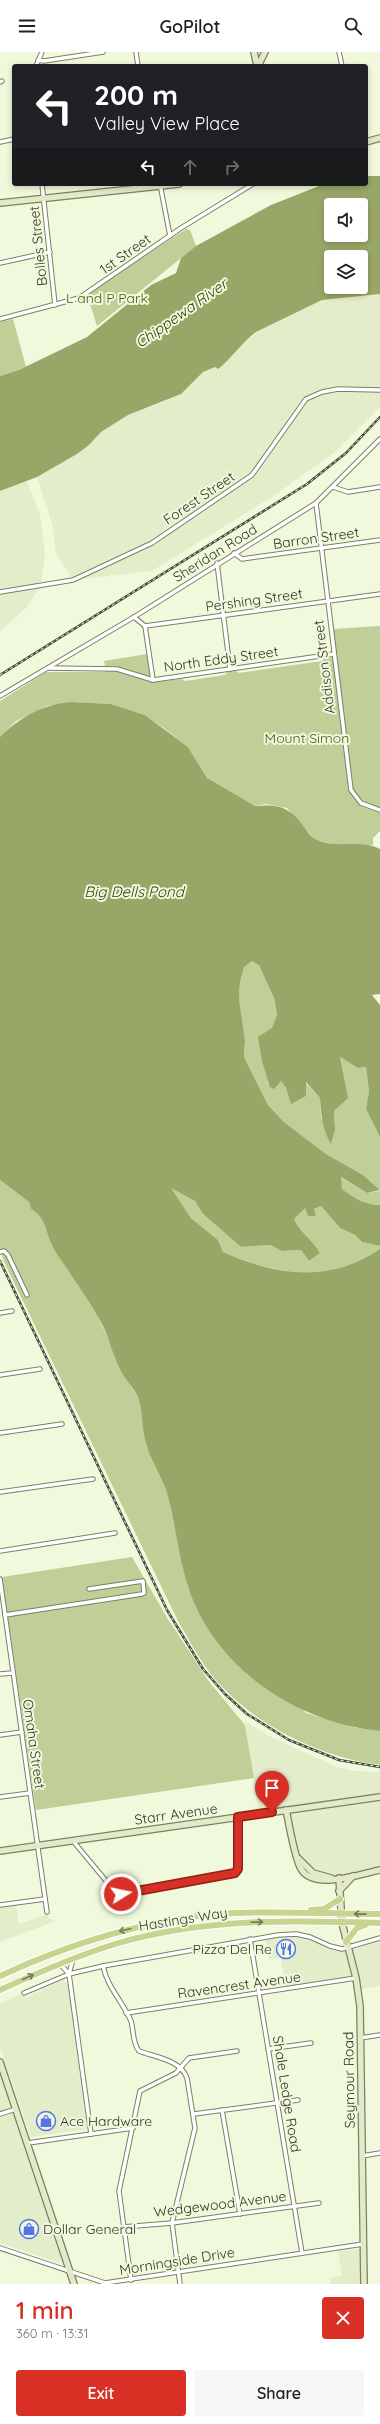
<!DOCTYPE html>
<html lang="en">
<head>
<meta charset="utf-8">
<style>
	:root { --surface:#fff; --page:#f6f6f6; --text:#202124; --muted:#757577; --accent:#d93025 }
	body { margin:0; font-family:Quicksand,sans-serif; background:var(--page); color:var(--text); height:100vh; display:flex; flex-direction:column; font-size:15px; white-space:nowrap }
	* { box-sizing:border-box; margin:0 }
	p { font-size:13px; color:var(--muted) }
	.icon { flex:none; width:22px; height:22px; fill:none; stroke:currentColor; stroke-width:2; stroke-linecap:round; stroke-linejoin:round }
	.map { position:relative; height:2232px; overflow:hidden }
	.sheet { display:flex; flex-direction:column; background:var(--surface); flex:1 }
	.sheet>* { flex:none }
	.banner { position:absolute; left:12px; top:12px; width:356px; height:122px; border-radius:4px; box-shadow:0 2px 6px #0003; background:#202124; color:#fff; overflow:hidden }
	.tools { position:absolute; left:324px; top:146px; display:grid; gap:8px }
	.tools a { display:grid; place-items:center; width:44px; height:44px; border-radius:4px; background:var(--surface); box-shadow:0 2px 6px #0003; font-size:20px }
	.pin { position:absolute; display:grid; place-items:center; width:34px; height:34px; color:#fff; margin:-41px -17px; border-radius:50% 50% 50% 0; rotate:-45deg; box-shadow:0 0 4px #0007 }
	.pin .icon { rotate:45deg }
	.me { position:absolute; width:44px; margin:-22px; rotate:80deg; stroke-linejoin:round; filter:drop-shadow(0 0 3px #0008) }
	.turn { display:flex; align-items:center; gap:14px; height:84px; padding:0 16px; font-size:18px }
	.turn .icon { width:52px; height:52px; stroke-width:2.5 }
	.turn b { display:block; font-size:28px; line-height:34px }
	.lanes { display:flex; align-items:center; height:38px; padding:0 16px; background:#0003; justify-content:center; gap:20px; direction:ltr }
	.lanes .off { opacity:.35 }
	.round { display:grid; place-items:center; flex:none; width:42px; height:42px; border-radius:4px; background:var(--page) }
	.overview { display:flex; align-items:center; justify-content:space-between; height:68px; padding:0 16px }
	h1 { font-size:24px; font-weight:600; line-height:30px; color:var(--accent) }
	.primary-button { display:flex; gap:8px; margin-top:auto; padding:8px 16px }
	.primary-button a { flex:1; height:46px; border-radius:4px; background:var(--accent); color:#fff; font-size:16px; font-weight:600; line-height:46px; text-align:center }
	.primary-button a+a { background:var(--page); color:var(--text) }
	header { display:flex; justify-content:space-between; align-items:center; height:52px; padding:0 16px; background:var(--surface); font-size:18px; font-weight:600 }
	.map>svg:first-child { display:block }
	.built { fill:#e4edca }
	.green { fill:#c0ce97 }
	.water { fill:#98a768; fill-rule:evenodd }
	.lines { fill:none; stroke-linecap:round; stroke-linejoin:round }
	.street-casing { stroke:#798066; stroke-width:5.5 }
	.secondary-casing { stroke:#798066; stroke-width:8 }
	.primary-casing { stroke:#fff; stroke-width:8 }
	.street { stroke:#fff; stroke-width:3.5 }
	.secondary { stroke:#e3eac7; stroke-width:5.5 }
	.primary { stroke:#c7d48f; stroke-width:6 }
	.rail-casing { stroke:#474b3e; stroke-width:2.5 }
	.rail { stroke:#f1f9dc; stroke-width:1; stroke-dasharray:3; stroke-linecap:butt }
	.oneway { stroke:#747c57 }
	.route-casing { stroke:#8d1f18; stroke-width:10 }
	.route { stroke:#d93025; stroke-width:7 }
	.labels { text-anchor:middle; dominant-baseline:central; stroke-width:4; stroke-linejoin:round; paint-order:stroke }
	.street-label { font-size:14px; fill:#313429; stroke:#f1f9dc }
	.park-label { font-size:14px; fill:#4d5a12; stroke:#f1f9dc }
	.poi-label { font-size:14px; fill:#313429; stroke:#f1f9dc; text-anchor:start }
	.water-label { font-size:15px; font-style:italic; fill:#353f0d; stroke:#f1f9dc }
</style>
</head>
<body>
<header><svg class="icon" aria-label="menu" viewBox="0 0 24 24"><path d="M4 6h16M4 12h16M4 18h16"/></svg>GoPilot<svg class="icon" aria-label="search" viewBox="0 0 24 24"><circle cx="10" cy="10" r="6"/><path d="M15 15l6 6"/></svg></header>
<div class="map">
<svg width="380" height="2232" viewBox="0 0 380 2232">
	<rect width="100%" height="100%" fill="#f1f9dc"/>
	<g class="built">
		<path d="M380 242V355L334 401 272 445 152 519 73 528 56 501 52 472 37 425 77 402 89 393 101 380 128 363 168 348 203 319 215 315 257 280 322 248Z"/>
		<path d="M26 428 40 462 45 501 41 534 26 556 0 579V439Z"/>
		<path d="M245 1669 271 1685 337 1715 353 1719 380 1720V1818L339 1826 319 1824 298 1806 286 1758 259 1763Z"/>
		<path d="M16 1853 19 1872 48 1862V1866L53 1868V1870L0 1890V1855Z"/>
		<path d="M285 1884H299L316 1889 332 1897 344 1899 347 1904 351 1925 285 1935 281 1906 269 1908 265 1886Z"/>
		<path d="M380 1888V1934L361 1937 353 1898Z"/>
		<path d="M63 1928 68 1932 88 2077 31 2085 0 1996V1952L19 1943 27 1945Z"/>
		<path d="M0 2021 61 2203 62 2208 59 2211 0 2191Z"/>
		<path d="M360 2197 361 2232H331L330 2226 342 2224 338 2199Z"/>
	</g>
	<g class="green">
		<path d="M186 177 190 178 196 194 97 274 87 242Z"/>
		<path d="M13 267 26 315 0 324V270Z"/>
		<path d="M380 574V779L373 786V793H338L315 788 287 756 266 752 255 754 212 730 207 726 188 695 165 677 145 663 111 652 72 650 47 654 16 669 0 685V649L46 620H106L104 609 147 602 151 630 182 627 185 629 225 623 227 620 236 619 239 621 322 609 324 607 337 605 333 577Z"/>
		<path d="M252 908 259 912 274 946 277 964 272 976 281 1029 286 1036 291 1051 306 1044 305 1030 320 1046 321 1066 335 1077 334 1059 347 1046 340 1005 358 1016 366 1015 369 1039 366 1057 380 1085V1138L363 1123 326 1102 284 1070 268 1053 244 1005 245 988 239 946 240 930 244 915Z"/>
		<path d="M340 1125 367 1141 380 1139V1153C365 1153 354 1146 342 1137Z"/>
		<path d="M0 1128 29 1150 31 1157 39 1161 43 1167 53 1194 97 1263 115 1301 121 1318 139 1347 147 1394 163 1428 168 1443 188 1535 306 1661 357 1676 380 1679V1713C319 1705 254 1673 214 1626 200 1609 189 1588 178 1569L5 1212 0 1198Z"/>
		<path d="M170 1135 195 1149 203 1162 241 1195 270 1193 282 1199 301 1198 309 1209 320 1201C312 1187 301 1180 294 1167L305 1155 316 1164 314 1157 321 1154 340 1176 355 1183 362 1190 380 1194V1197C328 1232 277 1223 223 1200L218 1188 191 1166Z"/>
		<path d="M132 1505 166 1564 210 1631 245 1673 254 1726 36 1758 2 1525Z"/>
	</g>
	<g class="water">
		<path d="M366 124H380V242L322 248 256 280C242 290 232 306 218 317L215 315 203 320 181 342 128 363 101 380 89 393 77 402 37 425 0 439V324L21 317 87 285 151 233 176 221 181 206 196 194 271 153 324 132H366ZM331 153H361V183H331ZM331 205H361V235H331Z"/>
		<path d="M72 650 111 652 145 663 188 695 207 726 255 754C277 752 290 754 304 775 308 780 311 786 317 788 338 797 360 787 380 797V942L372 943 380 953V1085L366 1057 369 1039 366 1015 358 1016 340 1005 348 1046 334 1059 335 1077 331 1092C322 1077 321 1062 320 1046L306 1030V1044L291 1052 286 1036 281 1029 274 1037 270 1035 262 1009 258 985 272 976 277 963 274 946 259 913 252 909 244 915 240 930 239 946 245 988 244 1005 268 1053 284 1070 326 1102 363 1123 380 1138 367 1141 341 1125 342 1137C354 1146 365 1153 380 1153V1194L362 1190 355 1183 340 1176 321 1154 314 1157 316 1164H308L305 1156 294 1167C300 1180 312 1187 320 1201L309 1209 301 1198 282 1199 270 1193 241 1195 203 1162 195 1149 171 1136 191 1166 218 1188 223 1200C276 1223 328 1232 380 1197V1679C302 1671 224 1623 193 1548 179 1514 177 1476 167 1441 162 1424 152 1411 147 1394 142 1380 143 1363 139 1348 136 1338 126 1329 121 1319 114 1306 110 1290 104 1276 94 1256 80 1237 68 1218 63 1210 56 1202 52 1193 45 1178 46 1165 31 1157L29 1150 0 1128V685C20 665 43 652 72 650Z"/>
	</g>
	<g class="lines">
		<g class="street-casing">
			<g id="street">
				<path d="M136 0 138 14"/>
				<path d="M339 0 342 14"/>
				<path d="M38 8 44 9 103 0"/>
				<path d="M36 14 42 0"/>
				<path d="M0 30 2 29"/>
				<path d="M0 90 14 87"/>
				<path d="M42 132 55 253"/>
				<path d="M160 132 170 184"/>
				<path d="M0 211 50 200"/>
				<path d="M0 267 79 246 181 176 253 132"/>
				<path d="M333 435 348 440 380 435"/>
				<path d="M316 451 351 738 361 751 380 758"/>
				<path d="M234 501 242 507 380 488"/>
				<path d="M217 511 230 617"/>
				<path d="M0 540 73 528 152 491 252 423 306 347 322 340 338 337 380 338"/>
				<path d="M134 565 145 574 380 542"/>
				<path d="M145 574 153 628"/>
				<path d="M48 616 117 617 153 628 334 602"/>
				<path d="M0 644 134 565 316 451 380 387"/>
				<path d="M0 1200 4 1199 8 1203 27 1243"/>
				<path d="M0 1261 12 1259"/>
				<path d="M0 1323 40 1317"/>
				<path d="M0 1381 62 1372"/>
				<path d="M0 1440 93 1427"/>
				<path d="M0 1499 115 1481"/>
				<path d="M0 1527 47 1860"/>
				<path d="M5 1563 142 1542 144 1541 143 1529 89 1537"/>
				<path d="M0 1622 13 1621"/>
				<path d="M0 1683 22 1680"/>
				<path d="M0 1745 30 1741"/>
				<path d="M73 1789 117 1842H121L237 1820 238 1765"/>
				<path d="M0 1853 45 1847"/>
				<path d="M250 1887 302 2201"/>
				<path d="M73 1907 69 1922 91 2082"/>
				<path d="M58 1913 62 1914 69 1922"/>
				<path d="M103 1914C107 1935 123 1950 131 1969 134 1979 132 1990 139 1999 155 2005 181 2008 187 2026L195 2076 172 2171 180 2232"/>
				<path d="M24 1941 69 1922 103 1914 278 1883 296 1882 310 1885 330 1894 342 1897 380 1886"/>
				<path d="M126 1961 356 1926"/>
				<path d="M360 1986 380 1983"/>
				<path d="M268 1997 311 1991"/>
				<path d="M222 2058 240 2162"/>
				<path d="M0 2062 16 2057"/>
				<path d="M194 2062 298 2048"/>
				<path d="M28 2091 133 2076"/>
				<path d="M362 2104 380 2101"/>
				<path d="M123 2175 172 2171 319 2151"/>
				<path d="M0 2196 105 2231 363 2192"/>
				<path d="M131 2228 119 2139 140 2039 176 2021 189 2006 237 1999"/>
			</g>
		</g>
		<g class="secondary-casing">
			<g id="secondary">
				<path d="M254 0 257 14"/>
				<path d="M258 14 265 0"/>
				<path d="M366 90 380 86"/>
				<path d="M0 151 179 132"/>
				<path d="M286 1758C290 1776 293 1798 300 1815 311 1840 360 1822 380 1818"/>
				<path d="M0 1799 380 1745"/>
				<path d="M299 1807 313 1821 331 1826"/>
				<path d="M339 1826 342 1871 356 1926 360 1954 364 2232"/>
				<path d="M339 1839 353 1824"/>
				<path d="M0 2010 74 2232"/>
			</g>
		</g>
		<g class="primary-casing">
			<g id="primary">
				<path d="M311 1858 324 1857 340 1847"/>
				<path d="M346 1890 357 1876 365 1873"/>
				<path d="M0 1924C69 1892 141 1869 217 1862 271 1858 326 1862 380 1862"/>
				<path d="M0 1938C37 1921 74 1905 112 1893 199 1866 291 1868 380 1871"/>
			</g>
		</g>
		<use href="#street" class="street"/>
		<use href="#secondary" class="secondary"/>
		<use href="#primary" class="primary"/>
		<g class="rail-casing">
			<g id="rail">
				<path d="M0 623 307 432 346 401 380 365"/>
				<path d="M0 1209 167 1558 203 1617 225 1642 247 1662 289 1688 339 1708 380 1715"/>
			</g>
		</g>
		<use href="#rail" class="rail"/>
	</g>
	<defs><path id="oneway-shaft" d="M-6 0H5M1.5-3L5.5 0L1.5 3" fill="none" stroke-width="1.6" stroke-linecap="round" stroke-linejoin="round"/></defs>
	<g class="oneway">
		<use href="#oneway-shaft" transform="translate(360 1862) rotate(-179)"/>
		<use href="#oneway-shaft" transform="translate(257 1870) rotate(-2)"/>
		<use href="#oneway-shaft" transform="translate(125 1878) rotate(166)"/>
		<use href="#oneway-shaft" transform="translate(28 1925) rotate(-24)"/>
	</g>
	<g class="lines">
		<g class="route-casing">
			<path id="route" d="M121 1842 235 1821 238 1817V1765L272 1760"/>
		</g>
		<use href="#route" class="route"/>
	</g>
	<defs>
		<g id="restaurant-ring" transform="scale(1)"><circle r="9.5" fill="#f1f9dc" stroke="#5573e9" stroke-width="1.5"/><path d="M-5-6h1v4h1v-4h1v4h1v-4h1v5L-1.5 .5V6h-2V.5L-5-1ZM5-6V6H3V1.5H1.5Q1.5-4 5-6Z" fill="#5573e9"/></g>
		<g id="shop-ring" transform="scale(1)"><circle r="9.5" fill="#f1f9dc" stroke="#5573e9" stroke-width="1.5"/><path d="M-5-2.5h2.3a2.7 3.5 0 0 1 5.4 0H5L5.5 6h-11ZM-1.5-2.5h3a1.5 2.3 0 0 0-3 0Z" fill="#5573e9"/></g>
	</defs>
	<g fill-rule="evenodd">
		<use href="#restaurant-ring" x="286" y="1897"/>
		<use href="#shop-ring" x="46" y="2069"/>
		<use href="#shop-ring" x="29" y="2177"/>
	</g>
	<g class="labels">
		<g class="street-label">
			<text transform="translate(38 194) rotate(-96)">Bolles Street</text>
			<text transform="translate(125 202) rotate(-35)">1st Street</text>
			<text transform="translate(199 446) rotate(-34)">Forest Street</text>
			<text transform="translate(316 486) rotate(-8)">Barron Street</text>
			<text transform="translate(215 501) rotate(-32)">Sheridan Road</text>
			<text transform="translate(254 548) rotate(-8)">Pershing Street</text>
			<text transform="translate(221 607) rotate(-8)">North Eddy Street</text>
			<text transform="translate(324 615) rotate(-97)">Addison Street</text>
			<text transform="translate(34 1692) rotate(82)">Omaha Street</text>
			<text transform="translate(176 1762) rotate(-8)">Starr Avenue</text>
			<text transform="translate(183 1867) rotate(-9)">Hastings Way</text>
			<text transform="translate(239 1933) rotate(-8)">Ravencrest Avenue</text>
			<text transform="translate(349 2028) rotate(-91)">Seymour Road</text>
			<text transform="translate(287 2042) rotate(81)">Shale Ledge Road</text>
			<text transform="translate(220 2152) rotate(-7)">Wedgewood Avenue</text>
			<text transform="translate(177 2209) rotate(-9)">Morningside Drive</text>
		</g>
		<g class="park-label">
			<text x="107" y="246">L and P Park</text>
			<text x="307" y="686">Mount Simon</text>
		</g>
		<g class="poi-label">
			<text x="272" y="1897" text-anchor="end">Pizza Del Re</text>
			<text x="60" y="2069">Ace Hardware</text>
			<text x="43" y="2177">Dollar General</text>
		</g>
		<g class="water-label">
			<text transform="translate(181 261) rotate(-35)">Chippewa River</text>
			<text x="134" y="839">Big Dells Pond</text>
		</g>
	</g>
</svg>
<div class="tools">
<a><svg class="icon" aria-label="sound" viewBox="0 0 24 24"><path d="M4 9h4l5-4v14l-5-4H4zM17 9q2 3 0 6"/></svg></a>
<a><svg class="icon" aria-label="layers" viewBox="0 0 24 24"><path d="M12 4l9 5-9 5-9-5zM3 14l9 5 9-5"/></svg></a>
</div>
<div class="pin" style="left:272px;top:1760px;background:#d93025"><svg class="icon" aria-label="arrive" viewBox="0 0 24 24"><path d="M6 21V4h12l-3 4 3 4H6"/></svg></div>
<svg class="me" style="left:121px;top:1842px" viewBox="-20 -20 40 40"><circle r="17" fill="#d93025" stroke="#fff" stroke-width="3"/><path d="M0-11L8 9 0 5-8 9z" fill="#fff"/></svg>
<div class="banner">
<div class="turn"><svg class="icon" aria-label="left" viewBox="0 0 24 24"><path d="M17 20v-9H6M10 6l-5 5 5 5"/></svg><div><b>200 m</b>Valley View Place</div></div>
<div class="lanes"><svg class="icon" aria-label="left" viewBox="0 0 24 24"><path d="M17 20v-9H6M10 6l-5 5 5 5"/></svg><svg class="icon off" aria-label="ahead" viewBox="0 0 24 24"><path d="M12 20V5M6 11l6-6 6 6"/></svg><svg class="icon off" aria-label="right" viewBox="0 0 24 24"><path d="M7 20v-9h11M14 6l5 5-5 5"/></svg></div>
</div>
</div>
<section class="sheet">
<div class="overview"><div><h1>1 min</h1><p>360 m · 13:31</p></div><a class="round" style="background:#d93025;color:#fff"><svg class="icon" aria-label="close" viewBox="0 0 24 24"><path d="M6 6l12 12M18 6L6 18"/></svg></a></div>
<div class="primary-button"><a>Exit</a><a>Share</a></div>
</section>
</body>
</html>
